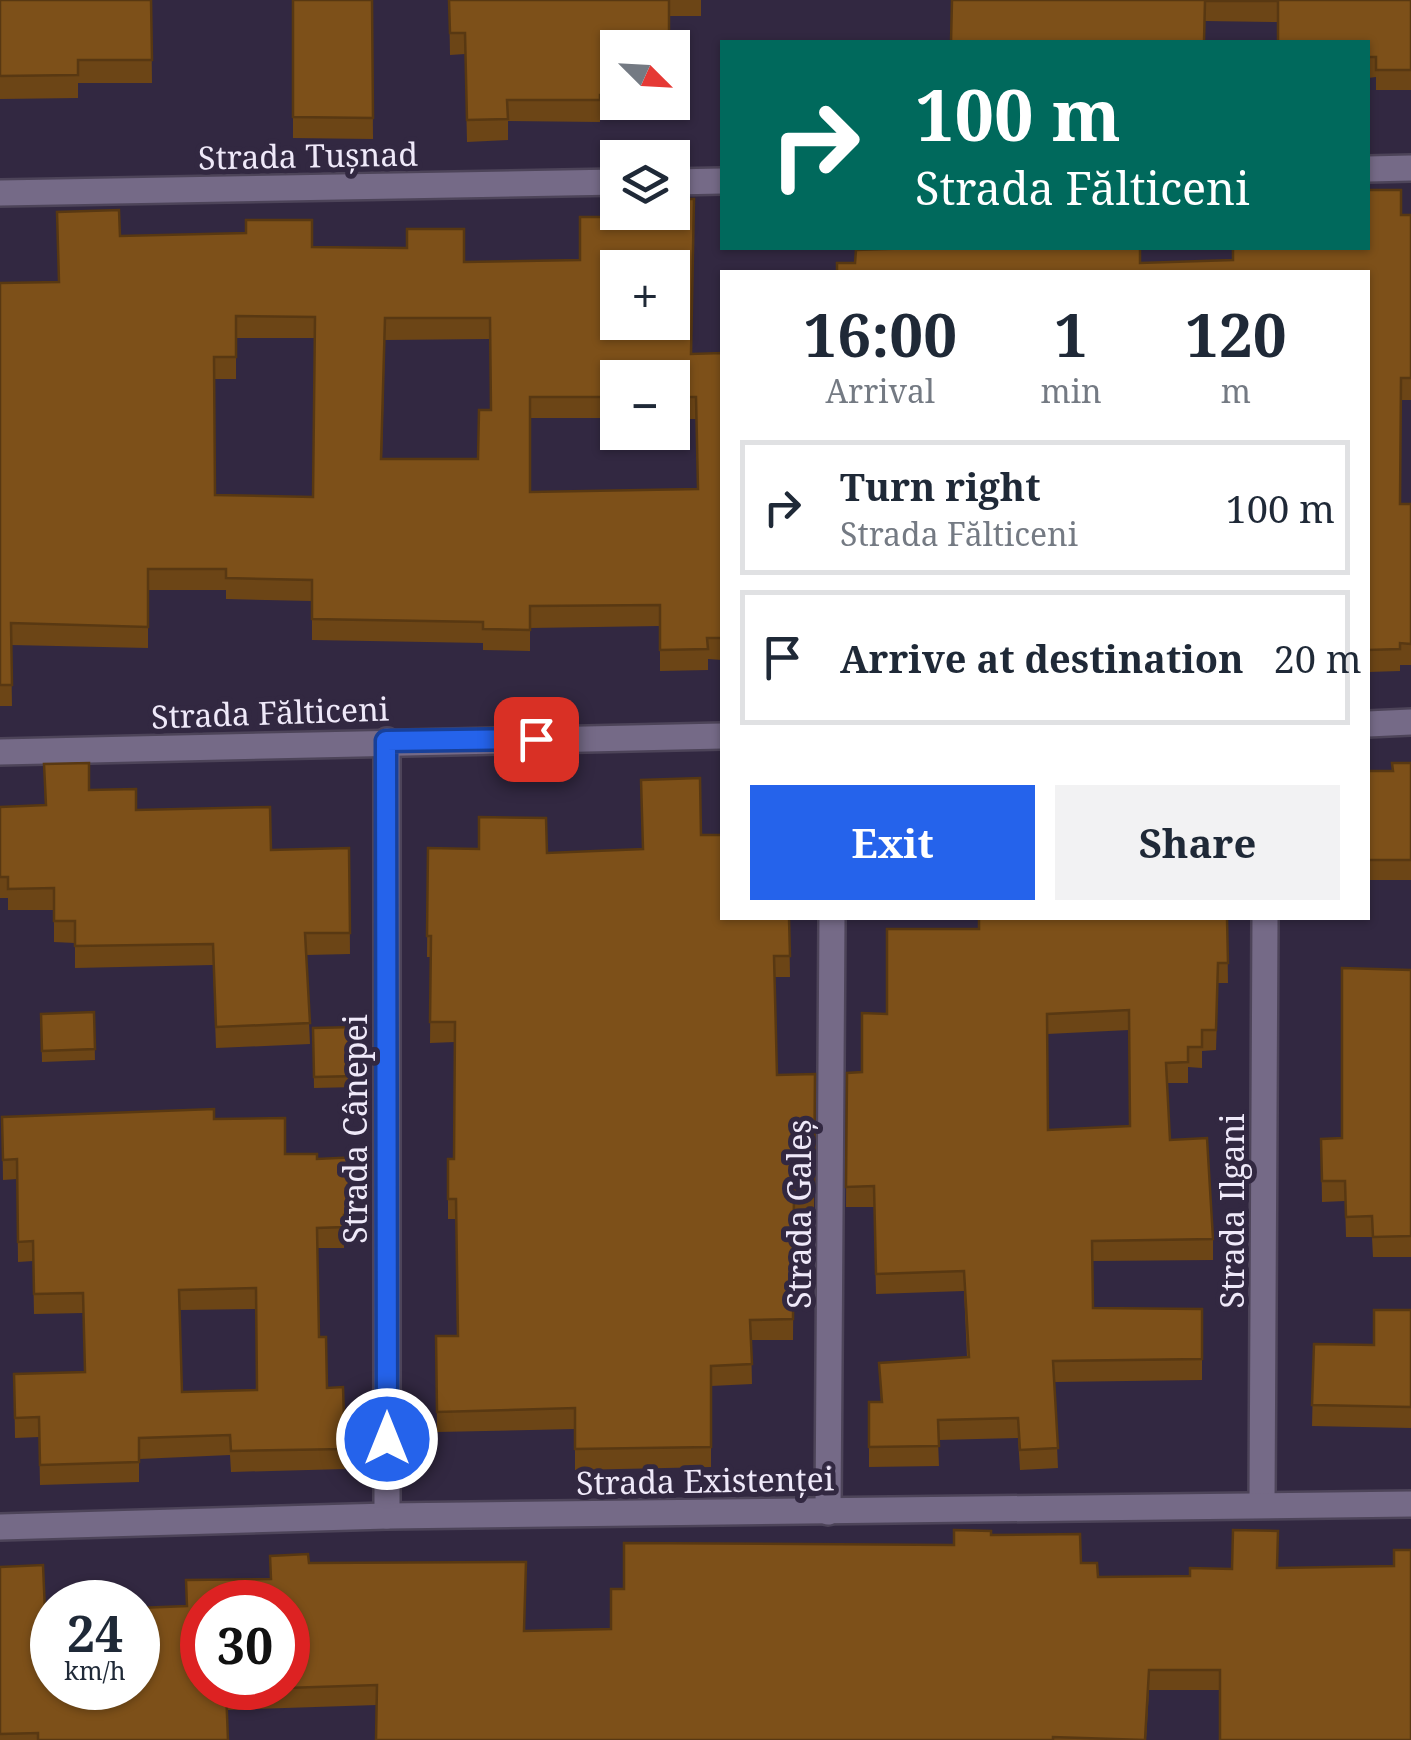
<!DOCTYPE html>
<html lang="en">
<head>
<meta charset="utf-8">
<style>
	:root { --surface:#fff; --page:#f2f2f3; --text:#1f2937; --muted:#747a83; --line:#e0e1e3; --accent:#2563eb }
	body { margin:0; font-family:"Noto Serif",serif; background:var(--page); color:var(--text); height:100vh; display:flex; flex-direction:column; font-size:38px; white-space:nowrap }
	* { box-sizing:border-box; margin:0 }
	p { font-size:32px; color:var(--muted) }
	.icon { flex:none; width:55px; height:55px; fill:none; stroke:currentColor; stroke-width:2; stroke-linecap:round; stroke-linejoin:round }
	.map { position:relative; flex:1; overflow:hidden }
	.panel { position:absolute; left:720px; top:270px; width:650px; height:650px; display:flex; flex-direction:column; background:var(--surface); border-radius:0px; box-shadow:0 2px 8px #0004 }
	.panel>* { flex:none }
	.top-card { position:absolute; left:720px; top:40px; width:650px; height:210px; border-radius:0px; box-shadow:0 2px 8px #0004; background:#00695c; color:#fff; overflow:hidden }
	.needle { width:65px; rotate:114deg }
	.tools { position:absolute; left:600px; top:30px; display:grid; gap:20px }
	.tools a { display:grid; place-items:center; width:90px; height:90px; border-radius:0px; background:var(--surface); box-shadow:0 2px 8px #0004; font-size:50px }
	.speed { position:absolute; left:30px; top:1580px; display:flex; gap:20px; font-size:50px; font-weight:700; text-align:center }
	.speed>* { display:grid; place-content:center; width:130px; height:130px; border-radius:50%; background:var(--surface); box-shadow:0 2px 8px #0004; line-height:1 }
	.speed small { font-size:25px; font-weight:400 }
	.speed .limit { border:15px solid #d22; background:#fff; color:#111 }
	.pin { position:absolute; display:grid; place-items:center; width:85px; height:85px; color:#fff; margin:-42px; border-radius:20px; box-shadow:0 5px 15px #0006 }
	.me { position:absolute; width:110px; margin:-55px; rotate:0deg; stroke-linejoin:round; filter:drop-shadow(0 0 8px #0008) }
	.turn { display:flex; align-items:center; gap:35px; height:210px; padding:0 30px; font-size:45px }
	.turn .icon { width:130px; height:130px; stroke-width:2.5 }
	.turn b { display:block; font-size:70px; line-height:85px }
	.eta { display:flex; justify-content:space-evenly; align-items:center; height:170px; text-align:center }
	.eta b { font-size:60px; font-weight:700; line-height:70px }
	.action { display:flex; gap:20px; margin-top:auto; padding:20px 30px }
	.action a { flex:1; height:115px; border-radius:0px; background:var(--accent); color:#fff; font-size:40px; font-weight:700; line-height:115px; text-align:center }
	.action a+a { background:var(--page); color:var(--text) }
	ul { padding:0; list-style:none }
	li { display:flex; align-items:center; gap:30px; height:135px; margin:0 20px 15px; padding:0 10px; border:5px solid var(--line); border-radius:0px }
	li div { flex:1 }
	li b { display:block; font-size:38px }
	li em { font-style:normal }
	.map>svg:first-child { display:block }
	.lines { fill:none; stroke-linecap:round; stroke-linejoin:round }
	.minor-casing { stroke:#4d4459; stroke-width:30 }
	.minor { stroke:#756a87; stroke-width:25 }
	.wall { fill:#6c4516; fill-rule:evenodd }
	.building { fill:#7d5019; stroke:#583812; stroke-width:2.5; fill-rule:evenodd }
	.route-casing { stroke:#184099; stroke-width:25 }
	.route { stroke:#2563eb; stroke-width:18 }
	.labels { text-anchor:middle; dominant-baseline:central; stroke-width:10; stroke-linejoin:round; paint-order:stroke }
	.street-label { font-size:32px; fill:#efe9f9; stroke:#322841 }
</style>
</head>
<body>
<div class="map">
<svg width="1411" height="1740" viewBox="0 0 1411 1740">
	<rect width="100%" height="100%" fill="#322841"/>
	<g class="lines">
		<g class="minor-casing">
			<g id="minor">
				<path d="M1368 169 1411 168"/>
				<path d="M672 182 722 181"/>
				<path d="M0 193 618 182"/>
				<path d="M1368 724 1411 722"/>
				<path d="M387 741V1516"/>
				<path d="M0 752 722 736"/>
				<path d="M1262 1504 1265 918"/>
				<path d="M828 1512 832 918"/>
				<path d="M0 1527 387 1516 1411 1504"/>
			</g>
		</g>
		<use href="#minor" class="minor"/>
	</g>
	<g class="wall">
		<path d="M0 0H151L152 83H78V98L0 99Z"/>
		<path d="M293 0H372L373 139 293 138Z"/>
		<path d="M449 0H701V16H669L618 48V102H669V117H600V122L508 121V140L467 142 465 54 450 55Z"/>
		<path d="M952 0H1411V90H1376V77L1368 78V42L1278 22 1205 21Z"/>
		<path d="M1401 215H1411V400H1401L1400 504H1411V665H1400V671L1368 672V272L855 263H1140L1232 260V248H1368Z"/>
		<path d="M120 236 312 247 464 262 691 354 722 353V660L708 659V670L660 671V626L530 628V651L483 650V643L312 640V601L226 599V590H148V648L11 645 12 706H0V283L58 282ZM236 338H315L313 497 215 495 214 379H236ZM490 339V410L478 459H382L385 340ZM618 378H672V419H696L698 489 530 492V418H618Z"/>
		<path d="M1411 763V880H1368V771H1393Z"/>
		<path d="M44 764 89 790 136 810 271 850 349 848 350 954 306 955 310 1044 216 1048 213 965 75 968V943L54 942V910H8V898H0V807L45 805Z"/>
		<path d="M701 835 789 918 790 977H774L777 1075 815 1074 814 1208 794 1209 793 1340H751L752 1384 711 1386V1467L575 1470V1429L437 1432 436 1336H457L456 1219H448V1159H454L455 1042 430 1043 431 957H427L428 848 479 849 547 853 643 849Z"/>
		<path d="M1227 918 1228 983H1218L1216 1050 1202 1051V1068L1188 1067V1083H1167L1170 1140 1213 1239V1260L1093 1261V1308L1202 1309V1380L1054 1382 1058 1468 1020 1470 1018 1438 938 1440 939 1466 869 1467V1402H881L879 1363 967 1357 964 1291 876 1294 874 1207H846L847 1073 862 1072 979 929ZM1129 1030 1130 1126 1048 1130 1047 1034Z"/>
		<path d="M1411 970V1257H1373L1372 1237H1346L1345 1201 1322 1202 1321 1139 1342 1138Z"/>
		<path d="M94 1012 95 1060 42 1062 41 1014Z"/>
		<path d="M356 1027 357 1087 314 1088 313 1028Z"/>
		<path d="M2 1117 214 1119 285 1154 317 1159 359 1157 360 1234 344 1235V1248H317L319 1337 327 1388 343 1387 345 1469 231 1472 230 1455 139 1459V1482L40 1485 39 1437 15 1438 14 1374 85 1372 83 1313 34 1314 33 1261 18 1262 17 1179 3 1180ZM256 1309 257 1390 182 1392 180 1310Z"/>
		<path d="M1411 1310V1428L1312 1426 1314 1344 1374 1345Z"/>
		<path d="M991 1535 1081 1563 1098 1577 1190 1576 1232 1569 1277 1568 1411 1740 1220 1690H1149L1146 1740H376L377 1705 227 1710 228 1740H0V1567L45 1612 186 1606 270 1579 309 1563 525 1631 611 1629 624 1589 954 1545Z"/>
	</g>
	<g class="building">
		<path d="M0 0H151L152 60H78V75L0 76Z"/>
		<path d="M293 0H372L373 118 293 117Z"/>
		<path d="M449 0H669V48H618V95H600V100H507L508 119 467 120 465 33H450Z"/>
		<path d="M952 0H1411V70H1376V57H1368V42H1278V1H1205L1204 42H951Z"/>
		<path d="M1368 190H1401V215H1411V378H1401L1400 504H1411V644L1400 643V649L1368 650V272H837V263H855L856 250 916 248H1140V263L1233 260V248H1368Z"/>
		<path d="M672 199H694L691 354 722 353V638H707L708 649 660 650V605L530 606V630L483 629V622L312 619V580L226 578V569H148V627L11 623 12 685H0V283L59 282 57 212 119 210 120 236 246 233V220H312V247L407 248V229H464V262L580 260V217H655V212H672ZM618 268H672V322H618ZM236 316 315 317 313 497 215 495 214 357H236ZM385 318H490L491 410H479L478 459H381ZM618 378H672V397H696L698 489 530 492V397H618Z"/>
		<path d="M89 763V790L136 789V810L270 807 271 850 349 848 350 933H305L310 1023 216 1027 213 944 75 946V921H54V888L8 889V877H0V807L46 805 44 764Z"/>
		<path d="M1392 763H1411V860H1368V771H1393Z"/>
		<path d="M700 778 701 835H722V918H789L790 956H774L777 1075 815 1074 814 1188H794L793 1319 750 1320 752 1364 711 1366V1447L575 1449V1408L437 1412 436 1336H458L456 1199H448V1159H454L455 1022H430L431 936H427L428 848 479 849V817L546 818 547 853 643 849 641 780Z"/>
		<path d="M979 918H1227L1228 963H1218L1216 1030H1202V1047H1188V1062L1166 1063 1170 1140 1207 1138 1213 1239 1092 1241 1093 1308 1202 1309V1359L1053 1361 1058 1448 1020 1450 1018 1418 938 1420 939 1446 869 1447V1402H882L879 1363 969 1357 964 1271 876 1274 874 1186 846 1187 847 1073 862 1072V1013L887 1014V929H979ZM1129 1010 1130 1126 1048 1130 1047 1014Z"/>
		<path d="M1342 968 1411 970V1236L1373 1237 1372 1216 1346 1217 1345 1181H1322L1321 1139 1342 1138Z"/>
		<path d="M94 1012 95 1049 42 1051 41 1014Z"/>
		<path d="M356 1027 357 1076 314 1077 313 1028Z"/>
		<path d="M214 1109V1119L285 1118V1154H317V1159L359 1157 360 1214 344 1215V1227L317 1228 319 1337H326L327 1388 343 1387 345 1449 231 1451 230 1435 139 1438V1462L40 1465 39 1417 15 1418 14 1374 85 1372 83 1293 34 1294 33 1241 18 1242 17 1159 3 1160 2 1117ZM256 1288 257 1390 182 1392 179 1290Z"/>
		<path d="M1374 1310H1411V1407L1312 1405 1314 1344 1374 1345Z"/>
		<path d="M954 1530 991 1531V1535L1080 1534 1081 1563H1097L1098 1577 1190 1576V1568L1232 1569 1233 1530 1278 1531 1277 1568 1394 1566V1550H1411V1740H1220V1670H1149L1145 1740 1053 1737V1740H376L377 1685 226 1690 228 1740H38V1733L0 1734V1567L43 1565 45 1612H52V1688H138V1608L187 1606 186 1580 271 1579 270 1556 308 1554 309 1563 526 1562 524 1631 611 1629V1589H624V1543L954 1545ZM202 1602H288V1688H202Z"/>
	</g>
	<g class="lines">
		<g class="route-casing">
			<path id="route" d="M387 1439 386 741 536 739"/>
		</g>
		<use href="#route" class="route"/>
	</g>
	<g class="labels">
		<g class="street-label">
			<text transform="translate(308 155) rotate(-1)">Strada Tușnad</text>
			<text transform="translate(270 712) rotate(-2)">Strada Fălticeni</text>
			<text transform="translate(354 1129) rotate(-90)">Strada Cânepei</text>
			<text transform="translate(1231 1211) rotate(-90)">Strada Ilgani</text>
			<text transform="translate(798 1214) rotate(-90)">Strada Galeș</text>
			<text transform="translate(705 1480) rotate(-1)">Strada Existenței</text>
		</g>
	</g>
</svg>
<div class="tools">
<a><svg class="needle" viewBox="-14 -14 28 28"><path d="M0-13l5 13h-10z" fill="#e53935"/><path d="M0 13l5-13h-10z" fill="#747a83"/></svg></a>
<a><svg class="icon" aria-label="layers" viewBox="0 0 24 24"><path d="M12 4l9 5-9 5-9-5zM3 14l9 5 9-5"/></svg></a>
<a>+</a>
<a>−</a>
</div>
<div class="speed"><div>24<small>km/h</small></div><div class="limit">30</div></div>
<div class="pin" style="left:536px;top:739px;background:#d93025"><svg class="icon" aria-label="arrive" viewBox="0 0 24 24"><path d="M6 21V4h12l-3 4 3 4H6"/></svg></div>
<svg class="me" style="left:387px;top:1439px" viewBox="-20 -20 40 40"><circle r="17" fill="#2563eb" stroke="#fff" stroke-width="3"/><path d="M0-11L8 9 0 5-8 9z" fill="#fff"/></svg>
<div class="top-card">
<div class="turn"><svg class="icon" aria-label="right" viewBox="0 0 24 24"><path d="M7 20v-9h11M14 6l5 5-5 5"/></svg><div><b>100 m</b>Strada Fălticeni</div></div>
</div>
<section class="panel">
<div class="eta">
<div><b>16:00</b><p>Arrival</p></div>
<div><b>1</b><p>min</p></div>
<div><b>120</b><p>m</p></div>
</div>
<ul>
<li><svg class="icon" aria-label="right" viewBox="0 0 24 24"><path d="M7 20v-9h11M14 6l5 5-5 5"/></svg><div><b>Turn right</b><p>Strada Fălticeni</p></div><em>100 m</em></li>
<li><svg class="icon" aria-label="arrive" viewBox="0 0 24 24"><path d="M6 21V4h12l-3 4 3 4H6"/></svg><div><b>Arrive at destination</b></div><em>20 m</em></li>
</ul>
<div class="action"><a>Exit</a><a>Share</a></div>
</section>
</div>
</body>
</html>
